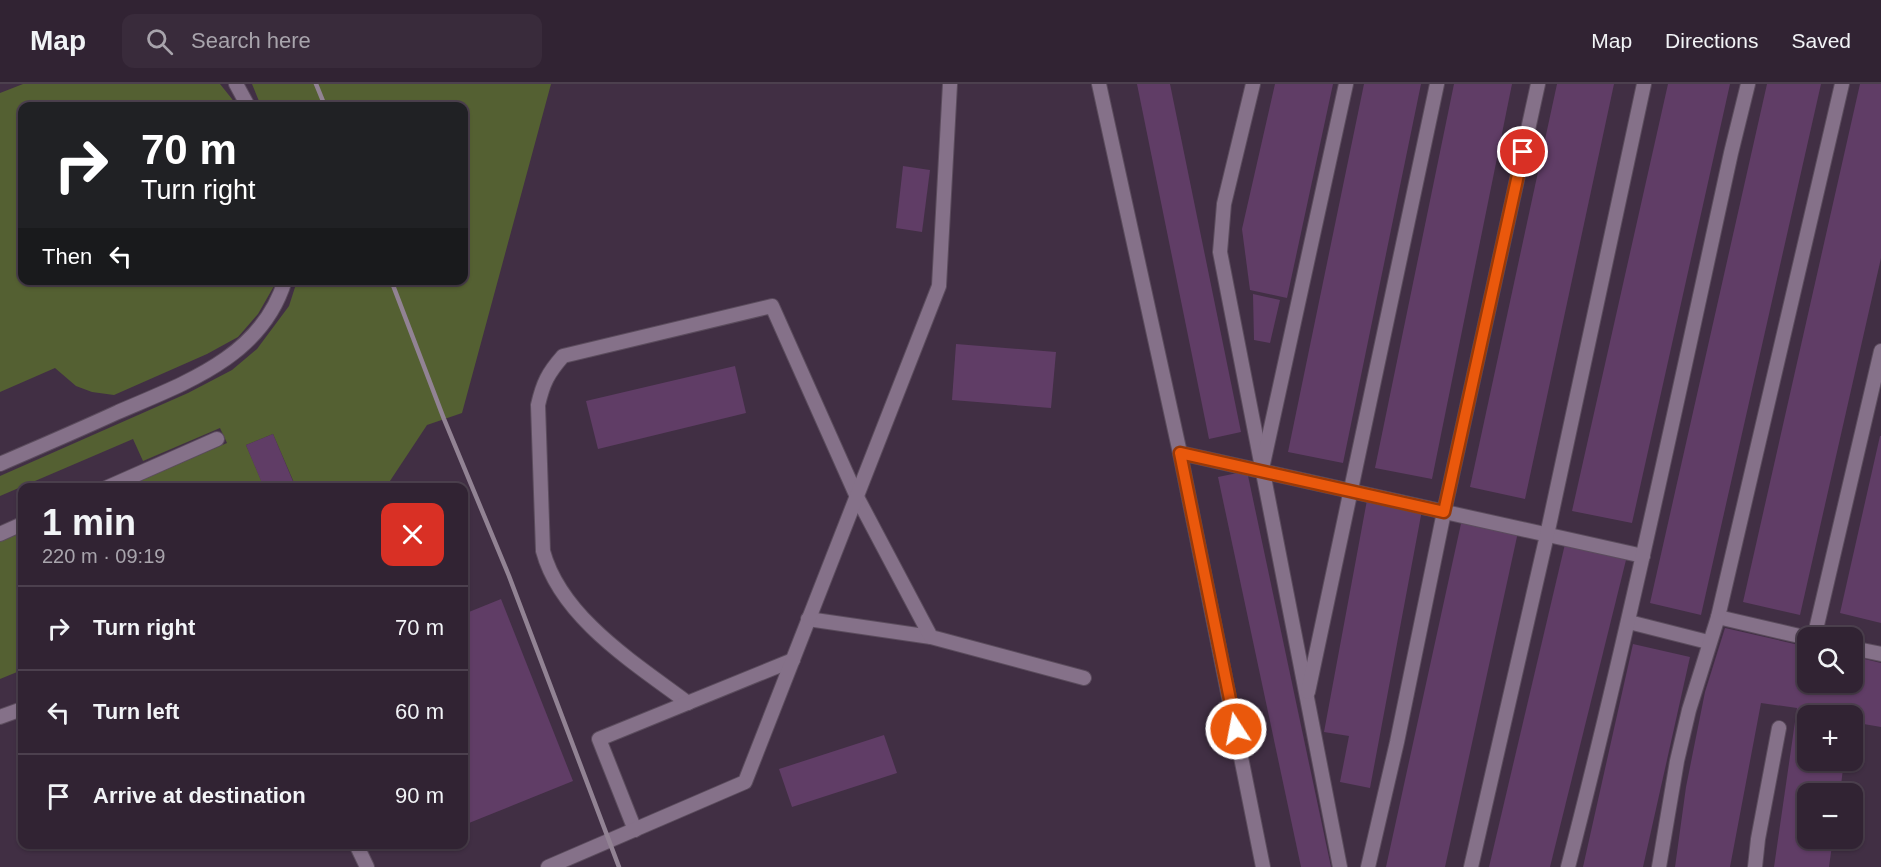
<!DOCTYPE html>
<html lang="en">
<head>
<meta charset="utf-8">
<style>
	:root { --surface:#312333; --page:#392b3b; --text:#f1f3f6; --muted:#a8a4ac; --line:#4c404e }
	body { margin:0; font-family:Helvetica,sans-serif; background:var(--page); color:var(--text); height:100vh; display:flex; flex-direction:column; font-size:22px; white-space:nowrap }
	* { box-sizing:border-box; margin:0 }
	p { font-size:20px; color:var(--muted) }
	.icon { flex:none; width:33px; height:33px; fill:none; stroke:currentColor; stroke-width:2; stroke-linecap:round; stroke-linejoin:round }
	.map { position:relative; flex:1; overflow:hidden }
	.side { position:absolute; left:18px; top:399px; width:450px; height:366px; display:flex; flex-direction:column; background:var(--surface); border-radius:12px; box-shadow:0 2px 4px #0004,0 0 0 2px var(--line) }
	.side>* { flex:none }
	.guide { position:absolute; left:18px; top:18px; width:450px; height:183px; border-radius:12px; box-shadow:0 2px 4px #0004,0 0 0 2px var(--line); background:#202124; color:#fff; overflow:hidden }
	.tools { position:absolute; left:1797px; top:543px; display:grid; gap:12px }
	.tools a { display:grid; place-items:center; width:66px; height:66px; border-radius:12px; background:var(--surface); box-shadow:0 2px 4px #0004,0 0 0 2px var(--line); font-size:30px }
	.pin { position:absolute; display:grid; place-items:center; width:51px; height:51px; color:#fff; margin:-26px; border:3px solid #fff; border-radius:50%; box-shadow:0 2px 6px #0007 }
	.me { position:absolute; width:66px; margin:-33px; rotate:349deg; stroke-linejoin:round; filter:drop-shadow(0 0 4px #0008) }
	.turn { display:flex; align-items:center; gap:21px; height:126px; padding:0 24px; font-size:27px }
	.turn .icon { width:78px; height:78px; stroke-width:2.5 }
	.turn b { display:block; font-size:42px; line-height:51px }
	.then { display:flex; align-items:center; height:57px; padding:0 24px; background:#0003; gap:12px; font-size:22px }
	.round { display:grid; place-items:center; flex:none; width:63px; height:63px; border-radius:12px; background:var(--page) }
	.summary { display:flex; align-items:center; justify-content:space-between; height:102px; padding:0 24px }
	h1 { font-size:36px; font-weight:600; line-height:45px }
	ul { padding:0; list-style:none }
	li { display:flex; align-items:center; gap:18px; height:84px; padding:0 24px; border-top:2px solid var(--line) }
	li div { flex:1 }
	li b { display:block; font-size:22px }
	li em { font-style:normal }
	header { display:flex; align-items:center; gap:36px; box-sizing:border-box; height:84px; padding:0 30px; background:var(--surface); border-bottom:2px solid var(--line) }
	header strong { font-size:28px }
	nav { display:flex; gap:33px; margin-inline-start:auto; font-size:21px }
	.search { width:420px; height:54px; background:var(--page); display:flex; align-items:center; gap:15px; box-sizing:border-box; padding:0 21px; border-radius:12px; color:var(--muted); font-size:22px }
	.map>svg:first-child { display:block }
	.green { fill:#546032 }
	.building { fill:#603d66 }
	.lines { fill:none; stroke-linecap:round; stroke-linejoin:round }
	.service-casing { stroke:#5b4c5d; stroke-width:16 }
	.service { stroke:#857189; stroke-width:14 }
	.rail { stroke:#928394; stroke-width:4.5 }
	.route-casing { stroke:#983908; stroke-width:15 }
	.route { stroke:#ea580c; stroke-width:10 }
</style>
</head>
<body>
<header>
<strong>Map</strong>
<div class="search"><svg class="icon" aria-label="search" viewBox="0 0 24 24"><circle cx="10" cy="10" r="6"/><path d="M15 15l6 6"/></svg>Search here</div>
<nav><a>Map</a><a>Directions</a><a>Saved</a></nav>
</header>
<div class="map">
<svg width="1881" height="783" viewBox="0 0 1881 783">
	<rect width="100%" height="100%" fill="#412f44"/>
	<g class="green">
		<path d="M23 0H220L232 15 236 22H22V196L275 197 274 202 258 230 238 253 207 270 114 311 92 308 76 302 55 284 0 308V9Z"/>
		<path d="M252 0H551L462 329 427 341 386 403H290L295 401 273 350 246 361 264 403H125L227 359 220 344 143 377 133 355 0 412V392L188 309 232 286 257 265 289 222 297 197 464 196V22H261Z"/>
		<path d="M22 448V586L0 595V457Z"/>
	</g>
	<g class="building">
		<path d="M1137 0H1170L1241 348 1209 355Z"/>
		<path d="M1275 0H1333L1287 214 1250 206 1242 145Z"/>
		<path d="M1364 0H1421L1343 379 1288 368Z"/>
		<path d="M1454 0H1512L1432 395 1375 384Z"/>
		<path d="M1557 0H1614L1525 415 1470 403Z"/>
		<path d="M1668 0H1730L1632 439 1572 427Z"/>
		<path d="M1767 0H1821L1701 531 1650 519Z"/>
		<path d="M1860 0H1881V174L1800 531 1743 518Z"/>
		<path d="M903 82 930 86 922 148 896 144Z"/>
		<path d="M1253 210 1280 216 1270 259 1254 256Z"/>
		<path d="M956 260 1056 268 1051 324 952 316Z"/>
		<path d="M735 282 746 329 598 365 586 317Z"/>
		<path d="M273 350 295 402 290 404H264L246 361Z"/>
		<path d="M1880 352H1881V539L1840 529Z"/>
		<path d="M1247 387 1331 783H1301L1218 393Z"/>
		<path d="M1367 416 1422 426 1370 704 1340 698 1349 652 1324 648Z"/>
		<path d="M1462 435 1518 448 1445 783H1386Z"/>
		<path d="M1565 460 1626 476 1550 783H1489Z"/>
		<path d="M501 515 573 697 464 741V530Z"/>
		<path d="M1725 544 1808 563V598H1852V572L1881 579V643L1852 638V632H1808V676H1844L1840 710H1808V754H1833L1829 783H1774L1797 624 1761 619 1730 783H1675L1686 703 1705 608Z"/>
		<path d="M1633 560 1690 573 1643 783H1583Z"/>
		<path d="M884 651 897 689 792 723 779 685Z"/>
	</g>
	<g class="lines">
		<g class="service-casing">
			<g id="service">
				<path d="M236 0 248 22"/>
				<path d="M1099 0 1180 369 1263 783"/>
				<path d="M1253 0 1224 120 1220 168 1340 783"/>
				<path d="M1180 369 1643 472"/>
				<path d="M0 380C39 363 79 346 118 328 185 299 262 273 285 196"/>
				<path d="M1263 380 1346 0"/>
				<path d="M106 404 217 355"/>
				<path d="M0 450 22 440"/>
				<path d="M1718 533 1808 554"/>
				<path d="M808 535 931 553"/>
				<path d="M1629 538 1708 558"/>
				<path d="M1814 554 1881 267"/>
				<path d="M1852 564 1881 570"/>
				<path d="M1308 608 1437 0"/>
				<path d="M688 619C636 580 561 534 543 467L538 321C543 299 548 289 563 272L772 222 857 413 931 553 1084 594"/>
				<path d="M0 633 22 625"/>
				<path d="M635 746 599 655 793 576"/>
				<path d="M356 760 367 783"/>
				<path d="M548 783 745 698 939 202 950 0"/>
				<path d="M1368 783 1397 658 1444 428 1538 0"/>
				<path d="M1471 783 1547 451 1644 0"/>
				<path d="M1568 783C1629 547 1679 307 1731 69L1748 0"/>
				<path d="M1659 783 1677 677 1689 626 1718 533 1842 0"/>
				<path d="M1755 783 1758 755 1779 644"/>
			</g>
		</g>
		<use href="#service" class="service"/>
		<g class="rail">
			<path d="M316 0 325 22"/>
			<path d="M391 196 444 335 509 492 619 783"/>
		</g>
	</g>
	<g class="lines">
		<g class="route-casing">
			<path id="route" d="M1236 645 1180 369 1444 428 1523 68"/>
		</g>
		<use href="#route" class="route"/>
	</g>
</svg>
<div class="tools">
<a><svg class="icon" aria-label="search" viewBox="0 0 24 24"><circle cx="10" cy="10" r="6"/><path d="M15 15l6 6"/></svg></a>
<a>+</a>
<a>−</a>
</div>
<div class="pin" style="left:1523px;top:68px;background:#d93025"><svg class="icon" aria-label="arrive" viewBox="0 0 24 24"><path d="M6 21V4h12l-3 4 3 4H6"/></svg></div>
<svg class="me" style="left:1236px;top:645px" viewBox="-20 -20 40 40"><circle r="17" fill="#ea580c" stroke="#fff" stroke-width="3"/><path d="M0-11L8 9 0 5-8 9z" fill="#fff"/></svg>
<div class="guide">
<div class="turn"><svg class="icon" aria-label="right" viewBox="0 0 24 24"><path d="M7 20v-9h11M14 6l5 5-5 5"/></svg><div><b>70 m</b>Turn right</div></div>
<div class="then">Then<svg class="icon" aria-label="left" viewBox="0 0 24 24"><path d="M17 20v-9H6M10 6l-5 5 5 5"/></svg></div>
</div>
<section class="side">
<div class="summary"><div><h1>1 min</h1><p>220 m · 09:19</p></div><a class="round" style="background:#d93025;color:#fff"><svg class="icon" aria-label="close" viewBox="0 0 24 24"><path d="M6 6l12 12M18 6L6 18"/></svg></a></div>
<ul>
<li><svg class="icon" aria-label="right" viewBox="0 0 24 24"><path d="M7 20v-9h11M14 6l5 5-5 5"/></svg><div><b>Turn right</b></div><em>70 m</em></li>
<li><svg class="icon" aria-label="left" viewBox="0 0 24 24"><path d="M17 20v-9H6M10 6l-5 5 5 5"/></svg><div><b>Turn left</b></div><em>60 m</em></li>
<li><svg class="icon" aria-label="arrive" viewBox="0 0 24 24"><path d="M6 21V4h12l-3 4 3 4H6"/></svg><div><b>Arrive at destination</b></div><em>90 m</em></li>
</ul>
</section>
</div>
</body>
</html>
